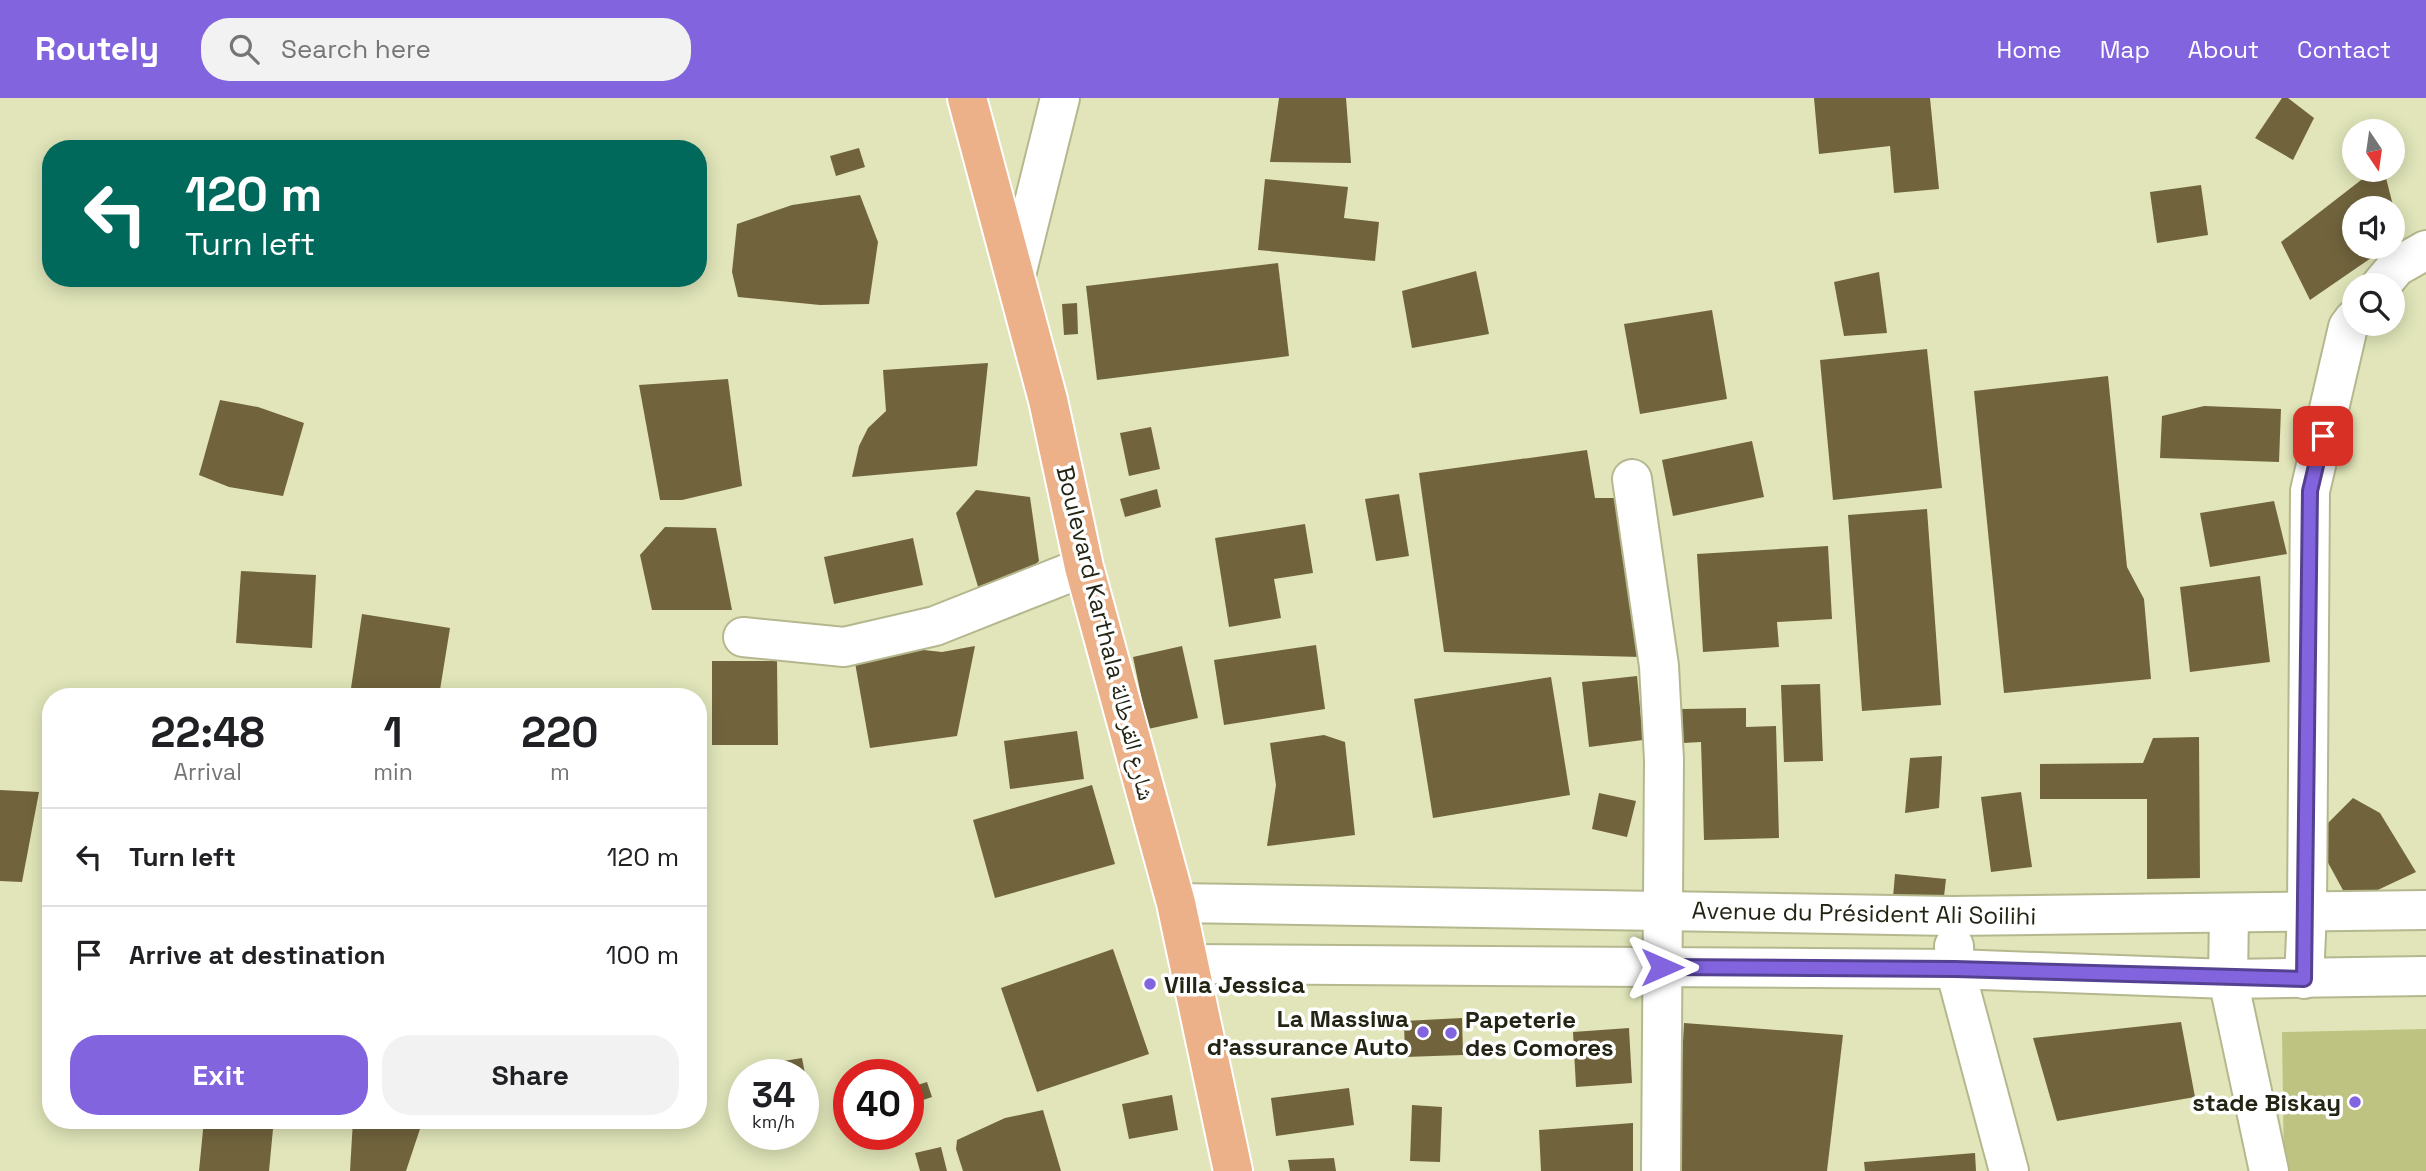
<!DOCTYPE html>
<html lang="en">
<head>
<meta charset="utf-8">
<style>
	:root { --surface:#fff; --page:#f2f2f2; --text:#202124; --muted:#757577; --line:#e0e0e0; --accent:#8364df }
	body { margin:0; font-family:"Space Grotesk","Noto Naskh Arabic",sans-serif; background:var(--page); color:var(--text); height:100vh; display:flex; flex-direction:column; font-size:26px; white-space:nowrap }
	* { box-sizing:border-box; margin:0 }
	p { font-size:23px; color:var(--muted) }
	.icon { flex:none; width:38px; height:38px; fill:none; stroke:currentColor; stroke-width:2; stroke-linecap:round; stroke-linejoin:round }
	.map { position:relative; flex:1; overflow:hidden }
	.drawer { position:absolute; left:42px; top:590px; width:665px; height:441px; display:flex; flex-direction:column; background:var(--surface); border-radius:28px; box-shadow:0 4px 18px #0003 }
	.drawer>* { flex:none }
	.hud { position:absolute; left:42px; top:42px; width:665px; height:147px; border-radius:28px; box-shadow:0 4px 18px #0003; background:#00695c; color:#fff; overflow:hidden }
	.needle { width:46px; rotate:167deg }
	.controls { position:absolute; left:2342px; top:21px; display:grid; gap:14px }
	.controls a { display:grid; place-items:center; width:63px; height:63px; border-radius:50%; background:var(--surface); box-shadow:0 4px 18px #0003; font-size:35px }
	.speed { position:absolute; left:728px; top:961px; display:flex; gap:14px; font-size:35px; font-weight:700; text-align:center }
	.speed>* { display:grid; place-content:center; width:91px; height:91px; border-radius:50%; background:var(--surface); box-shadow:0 4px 18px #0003; line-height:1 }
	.speed small { font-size:18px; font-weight:400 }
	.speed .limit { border:10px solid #d22; background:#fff; color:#111 }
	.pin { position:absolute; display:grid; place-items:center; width:60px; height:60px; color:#fff; margin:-30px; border-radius:14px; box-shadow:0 4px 10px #0006 }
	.me { position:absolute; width:77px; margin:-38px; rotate:90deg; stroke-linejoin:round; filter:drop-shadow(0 0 5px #0008) }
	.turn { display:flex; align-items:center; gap:24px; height:147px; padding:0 28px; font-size:32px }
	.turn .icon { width:91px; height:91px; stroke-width:2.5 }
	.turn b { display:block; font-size:49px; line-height:60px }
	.eta { display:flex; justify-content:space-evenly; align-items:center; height:119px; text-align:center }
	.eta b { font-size:42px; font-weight:800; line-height:49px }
	.cta { display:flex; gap:14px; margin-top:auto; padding:14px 28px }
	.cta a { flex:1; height:80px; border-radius:28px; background:var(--accent); color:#fff; font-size:28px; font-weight:800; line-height:80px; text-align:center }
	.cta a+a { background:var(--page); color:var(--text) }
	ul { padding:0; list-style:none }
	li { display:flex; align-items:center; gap:21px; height:98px; padding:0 28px; border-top:2px solid var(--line) }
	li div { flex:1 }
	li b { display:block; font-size:26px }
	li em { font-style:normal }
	header { display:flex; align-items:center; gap:42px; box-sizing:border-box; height:98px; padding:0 35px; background:var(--accent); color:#fff }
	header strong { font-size:33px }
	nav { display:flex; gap:38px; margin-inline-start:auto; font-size:24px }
	.search { width:490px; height:63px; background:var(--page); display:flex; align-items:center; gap:18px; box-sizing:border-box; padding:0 24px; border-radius:28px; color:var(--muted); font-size:26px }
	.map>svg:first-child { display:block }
	.garden { fill:#bfc381 }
	.building { fill:#71643d }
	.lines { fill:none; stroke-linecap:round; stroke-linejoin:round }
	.minor-casing { stroke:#b5b88e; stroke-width:42 }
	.major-casing { stroke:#fff; stroke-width:42 }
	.minor { stroke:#fff; stroke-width:38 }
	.major { stroke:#edb189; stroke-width:38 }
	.route-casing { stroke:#554191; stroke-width:18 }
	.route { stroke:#8364df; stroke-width:12 }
	.poi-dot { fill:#8364df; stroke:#fff; stroke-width:2.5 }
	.labels { text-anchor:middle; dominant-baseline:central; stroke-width:7; stroke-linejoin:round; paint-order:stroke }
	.street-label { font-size:24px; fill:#232413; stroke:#fff }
	.poi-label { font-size:24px; font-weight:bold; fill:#232413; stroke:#fff; text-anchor:start }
</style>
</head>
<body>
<header>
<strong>Routely</strong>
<div class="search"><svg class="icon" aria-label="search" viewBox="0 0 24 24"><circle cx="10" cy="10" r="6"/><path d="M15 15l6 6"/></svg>Search here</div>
<nav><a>Home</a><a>Map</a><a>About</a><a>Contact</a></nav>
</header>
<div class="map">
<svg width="2426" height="1073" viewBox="0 0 2426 1073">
	<rect width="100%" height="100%" fill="#e1e5b9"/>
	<path class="garden" d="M2426 931V1073H2284L2282 934Z"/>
	<g class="building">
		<path d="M1279 0H1346L1351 65 1270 64Z"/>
		<path d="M1814 0H1930L1939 91 1894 95 1890 48 1819 56Z"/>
		<path d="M2282 0H2288L2314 20 2293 62 2255 40Z"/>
		<path d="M859 50 865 69 836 78 830 58Z"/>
		<path d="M2374 72H2384L2401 139 2392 145V110H2354V149H2387L2310 202 2281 144Z"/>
		<path d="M1265 81 1348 89 1344 120 1379 124 1375 163 1258 152Z"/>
		<path d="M2201 87 2208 137 2157 145 2150 94Z"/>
		<path d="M860 97 878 144 869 206 820 207 738 199 732 174 737 126 792 107Z"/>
		<path d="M1278 165 1289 258 1097 282 1086 188Z"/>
		<path d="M1476 173 1489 236 1412 250 1402 193Z"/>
		<path d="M1879 174 1887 235 1844 238 1834 184Z"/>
		<path d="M1077 205 1078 236 1064 237 1062 206Z"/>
		<path d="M1712 212 1727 301 1640 316 1624 226Z"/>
		<path d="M1927 251 1942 390 1833 402 1820 262Z"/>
		<path d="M988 265 977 368 852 379 859 348 868 330 886 313 883 272Z"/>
		<path d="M2108 278 2127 469 2144 501 2151 581 2004 595 1974 293Z"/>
		<path d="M728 281 742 388 682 402H660L639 287Z"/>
		<path d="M220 302 258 309 304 325 283 398 229 389 199 377Z"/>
		<path d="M2204 308 2281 311 2279 364 2160 360 2162 318Z"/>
		<path d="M1151 329 1160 371 1129 378 1120 335Z"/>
		<path d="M1752 343 1764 399 1673 418 1662 362Z"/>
		<path d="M1587 352 1595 400H1618L1641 559 1444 554 1419 375Z"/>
		<path d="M1157 391 1161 409 1125 419 1120 401Z"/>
		<path d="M976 392 1030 399 1039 463 1020 481 979 492 956 415Z"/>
		<path d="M1399 396 1409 458 1376 463 1365 401Z"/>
		<path d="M2274 403 2287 456 2210 469 2200 415Z"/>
		<path d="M1927 411 1941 607 1862 613 1848 417Z"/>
		<path d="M1305 426 1313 475 1274 481 1281 520 1229 529 1215 440Z"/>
		<path d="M665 429 716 430 732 512H652L640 457Z"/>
		<path d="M913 440 923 487 834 506 824 459Z"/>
		<path d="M1828 448 1832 521 1777 524 1779 549 1703 554 1697 456Z"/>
		<path d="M241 473 316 477 312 550 236 545Z"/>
		<path d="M2260 478 2270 564 2190 574 2180 489Z"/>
		<path d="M362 516 450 530 439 598 350 597Z"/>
		<path d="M1316 547 1325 611 1224 627 1214 562Z"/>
		<path d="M975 548 957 638 870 650 854 559 896 549 942 554Z"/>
		<path d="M1182 548 1198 620 1148 631 1133 559Z"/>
		<path d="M712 563H777L778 647H712Z"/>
		<path d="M1637 578 1643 642 1589 649 1582 584Z"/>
		<path d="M1551 579 1570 697 1433 720 1414 601Z"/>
		<path d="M1820 586 1823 663 1784 664 1781 587Z"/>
		<path d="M1746 610V629L1776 628 1779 740 1704 742 1701 644 1683 645 1682 611Z"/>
		<path d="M1077 633 1084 681 1010 691 1004 643Z"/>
		<path d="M1324 637 1345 644 1355 737 1267 748 1276 687 1270 645Z"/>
		<path d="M2199 639 2200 780 2147 781V701H2040V666L2143 665 2153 640Z"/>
		<path d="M1942 658 1939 710 1905 715 1910 660Z"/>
		<path d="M1092 687 1115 766 995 800 973 722Z"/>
		<path d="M0 692 39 694 22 784 0 783Z"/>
		<path d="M2021 694 2032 769 1991 774 1981 699Z"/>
		<path d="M1599 695 1636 703 1627 739 1592 731Z"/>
		<path d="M2353 700 2380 715 2416 774 2350 805 2314 739Z"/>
		<path d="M1895 776 1946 781 1942 816 1892 811Z"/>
		<path d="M1113 851 1149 956 1037 994 1001 890Z"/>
		<path d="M1462 920 1463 957 1405 959 1404 923Z"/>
		<path d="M2181 924 2195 999 2057 1023 2033 940Z"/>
		<path d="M1684 925 1843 937 1827 1073H1676Z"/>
		<path d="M1629 930 1632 985 1576 989 1573 934Z"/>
		<path d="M802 960 805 976H755L753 968Z"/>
		<path d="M927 984 932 999 920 1003 923 1012 908 1017V990Z"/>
		<path d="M1349 990 1354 1027 1276 1038 1271 1000Z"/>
		<path d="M1172 997 1178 1032 1129 1041 1122 1006Z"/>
		<path d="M1412 1007 1442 1009 1440 1064 1410 1063Z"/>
		<path d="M1043 1012 1061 1073H963L956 1051 957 1042 1005 1020Z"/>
		<path d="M204 1022H257L256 1030 273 1031 269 1073H199Z"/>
		<path d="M353 1022H423L406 1073H350Z"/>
		<path d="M1633 1025V1073H1541L1539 1032Z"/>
		<path d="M941 1049 947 1073H920L915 1055Z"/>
		<path d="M1975 1055 1976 1073H1865L1864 1064Z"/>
		<path d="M1334 1060 1336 1073H1290L1288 1062Z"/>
	</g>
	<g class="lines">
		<g class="minor-casing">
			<g id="minor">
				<path d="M1016 177 1060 0"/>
				<path d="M2381 187 2396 169 2426 152"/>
				<path d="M1632 381 1659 568 1664 662 1661 1073"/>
				<path d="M743 539 844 549 935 528 1084 469"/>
				<path d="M1176 805 1952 818 2426 812"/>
				<path d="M2229 816 2228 881 2269 1073"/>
				<path d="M1954 848 1955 871 2009 1073"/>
				<path d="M1189 866 1955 871 2228 881 2426 878"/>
				<path d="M2304 881 2307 814 2310 393 2348 229 2354 221"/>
			</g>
		</g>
		<g class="major-casing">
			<path id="major" d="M967 0 1048 302 1084 469 1176 805 1233 1073"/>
		</g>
		<use href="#minor" class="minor"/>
		<use href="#major" class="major"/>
	</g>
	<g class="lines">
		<g class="route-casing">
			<path id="route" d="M1662 869 1955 871 2304 881 2310 393 2323 338"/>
		</g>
		<use href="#route" class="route"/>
	</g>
	<g class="poi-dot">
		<circle cx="1150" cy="886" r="7"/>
		<circle cx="1423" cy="934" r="7"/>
		<circle cx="1451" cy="935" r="7"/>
		<circle cx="2355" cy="1004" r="7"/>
	</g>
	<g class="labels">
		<g class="street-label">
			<text transform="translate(1106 535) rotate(76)">Boulevard Karthala شارع القرطالة</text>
			<text transform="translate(1864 815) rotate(1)">Avenue du Président Ali Soilihi</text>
		</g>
		<g class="poi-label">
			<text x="1164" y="886">Villa Jessica</text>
			<text x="1409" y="920" text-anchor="end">La Massiwa<tspan x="1409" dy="28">d'assurance Auto</tspan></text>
			<text x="1465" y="921">Papeterie<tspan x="1465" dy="28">des Comores</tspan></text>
			<text x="2341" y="1004" text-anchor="end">stade Biskay</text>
		</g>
	</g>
</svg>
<div class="controls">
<a><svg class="needle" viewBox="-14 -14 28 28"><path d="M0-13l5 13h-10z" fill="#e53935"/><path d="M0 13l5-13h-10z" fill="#757577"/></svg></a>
<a><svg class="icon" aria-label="sound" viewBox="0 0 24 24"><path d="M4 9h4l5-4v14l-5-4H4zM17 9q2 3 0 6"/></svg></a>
<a><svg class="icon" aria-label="search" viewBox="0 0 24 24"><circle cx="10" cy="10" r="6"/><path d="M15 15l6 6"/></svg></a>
</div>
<div class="speed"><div>34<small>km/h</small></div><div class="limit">40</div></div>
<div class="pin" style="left:2323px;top:338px;background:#d93025"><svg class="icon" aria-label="arrive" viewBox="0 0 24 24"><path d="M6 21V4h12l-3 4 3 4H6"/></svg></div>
<svg class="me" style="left:1662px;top:869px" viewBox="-20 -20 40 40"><path d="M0-17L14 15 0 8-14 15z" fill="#8364df" stroke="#fff" stroke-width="4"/></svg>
<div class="hud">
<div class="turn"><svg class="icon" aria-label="left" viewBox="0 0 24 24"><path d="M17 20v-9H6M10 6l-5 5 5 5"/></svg><div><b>120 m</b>Turn left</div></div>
</div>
<section class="drawer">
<div class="eta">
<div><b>22:48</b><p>Arrival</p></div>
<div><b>1</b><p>min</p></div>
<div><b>220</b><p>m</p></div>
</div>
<ul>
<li><svg class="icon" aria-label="left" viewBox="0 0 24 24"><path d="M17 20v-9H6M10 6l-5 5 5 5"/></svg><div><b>Turn left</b></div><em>120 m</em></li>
<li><svg class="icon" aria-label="arrive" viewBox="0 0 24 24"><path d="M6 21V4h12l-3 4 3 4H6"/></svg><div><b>Arrive at destination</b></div><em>100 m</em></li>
</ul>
<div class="cta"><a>Exit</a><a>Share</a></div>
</section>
</div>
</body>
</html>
